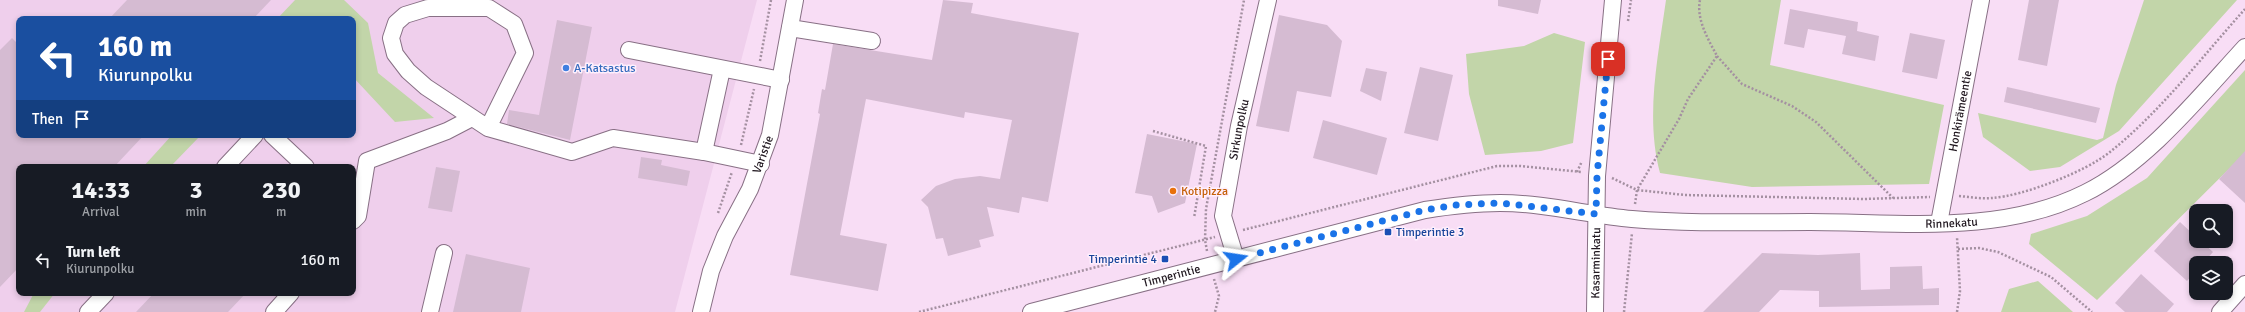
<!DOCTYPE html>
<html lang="en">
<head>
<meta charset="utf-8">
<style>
	:root { --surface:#171b24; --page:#242831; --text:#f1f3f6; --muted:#9ea1a6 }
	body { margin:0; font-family:Signika,sans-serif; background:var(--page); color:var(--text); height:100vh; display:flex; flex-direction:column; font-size:15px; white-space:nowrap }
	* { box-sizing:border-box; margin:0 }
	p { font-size:13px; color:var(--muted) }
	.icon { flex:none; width:22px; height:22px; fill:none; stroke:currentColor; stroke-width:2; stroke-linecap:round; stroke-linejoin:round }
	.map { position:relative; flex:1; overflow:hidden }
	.side { position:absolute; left:16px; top:164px; width:340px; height:132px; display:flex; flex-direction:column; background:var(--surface); border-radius:8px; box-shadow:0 2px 6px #0003 }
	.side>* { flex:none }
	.hud { position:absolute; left:16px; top:16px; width:340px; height:122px; border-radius:8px; box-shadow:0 2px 6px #0003; background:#1a4fa0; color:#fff; overflow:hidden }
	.buttons { position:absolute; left:2189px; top:204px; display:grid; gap:8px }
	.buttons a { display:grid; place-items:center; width:44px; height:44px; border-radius:8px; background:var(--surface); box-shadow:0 2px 6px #0003; font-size:20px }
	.pin { position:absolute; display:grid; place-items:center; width:34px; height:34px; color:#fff; margin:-17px; border-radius:8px; box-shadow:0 2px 6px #0006 }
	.me { position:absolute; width:44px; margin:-22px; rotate:75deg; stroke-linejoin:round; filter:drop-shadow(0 0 3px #0008) }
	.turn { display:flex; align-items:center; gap:14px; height:84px; padding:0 16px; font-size:18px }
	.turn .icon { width:52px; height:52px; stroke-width:2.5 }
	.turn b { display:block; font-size:28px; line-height:34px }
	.then { display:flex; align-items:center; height:38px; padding:0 16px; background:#0003; gap:8px; font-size:15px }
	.eta { display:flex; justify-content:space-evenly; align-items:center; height:68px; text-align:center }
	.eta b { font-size:24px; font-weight:800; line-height:28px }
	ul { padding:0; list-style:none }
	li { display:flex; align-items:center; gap:12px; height:56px; padding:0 16px }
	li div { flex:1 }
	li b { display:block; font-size:15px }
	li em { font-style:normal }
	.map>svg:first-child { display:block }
	.built { fill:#efcfec; fill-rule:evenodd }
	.green { fill:#c2d5a9 }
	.building { fill:#d5bbd2 }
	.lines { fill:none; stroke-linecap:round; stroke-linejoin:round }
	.minor-casing { stroke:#887085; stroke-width:18 }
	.path { stroke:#a490a1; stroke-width:2.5; stroke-dasharray:2 2; stroke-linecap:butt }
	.minor { stroke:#fff; stroke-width:16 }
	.route { stroke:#1a73e8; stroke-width:7; stroke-dasharray:0 12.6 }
	.shop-dot { fill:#3f7fe0; stroke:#ffeffd; stroke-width:1.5 }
	.food-dot { fill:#e8710a; stroke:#ffeffd; stroke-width:1.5 }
	.transit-dot { fill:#1a4fb4; stroke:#ffeffd; stroke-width:1.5 }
	.labels { text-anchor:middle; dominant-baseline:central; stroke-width:3; stroke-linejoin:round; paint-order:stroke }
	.shop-label { font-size:12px; fill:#366cbe; stroke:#ffeffd; text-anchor:start }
	.street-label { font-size:12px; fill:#221921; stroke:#ffeffd }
	.food-label { font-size:12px; fill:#c56008; stroke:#ffeffd; text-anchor:start }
	.transit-label { font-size:12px; fill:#164399; stroke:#ffeffd; text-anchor:start }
</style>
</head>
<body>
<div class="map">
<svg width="2245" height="312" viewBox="0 0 2245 312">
	<rect width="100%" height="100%" fill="#f8ddf5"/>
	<path class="built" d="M0 0H757L675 312H0ZM19 19H353V135H19ZM19 167H353V293H19Z"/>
	<g class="green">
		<path d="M295 0H344L368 23 378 73 434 118 395 122 353 77V19H277Z"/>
		<path d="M1666 0H1781L1770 65 1944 105 1929 184 1752 187 1660 173C1645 117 1658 57 1666 0Z"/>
		<path d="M2144 0H2237L2119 131 2060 167 2030 171 1983 137 1978 113 2097 140 2103 138 2116 85Z"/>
		<path d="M1554 33 1585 42 1573 143 1541 151 1485 155 1469 94 1466 54 1524 46Z"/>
		<path d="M2245 70V153L2097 300 2029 244 2031 234 2087 216 2147 178Z"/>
		<path d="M172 135H201L170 167H143Z"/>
		<path d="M2038 281 2073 312H2001L2009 289Z"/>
		<path d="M34 293H55L40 312H24Z"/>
	</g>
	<g class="building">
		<path d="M127 0H271L253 19H109Z"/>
		<path d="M943 0 973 3 971 13 1079 33 1048 202 1022 197 1019 213 987 207 994 236 979 240 981 247 948 256 943 238 936 239 928 207 921 200 936 186 955 179 980 176 1000 179 1012 120 965 112 964 118 866 99 840 235 887 244 878 291 790 275 820 114 818 113 822 89 825 90 833 44 932 60Z"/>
		<path d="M1498 0H1541L1538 14 1498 6Z"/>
		<path d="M2029 0H2059L2047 66 2018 60Z"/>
		<path d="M1790 9 1858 22 1857 31 1879 36 1875 61 1842 54 1846 36 1808 29 1804 48 1784 44Z"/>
		<path d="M1279 15 1327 25 1342 41 1331 97 1297 91 1289 132 1256 126Z"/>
		<path d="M557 20 592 27 570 140 507 124 509 110 539 115Z"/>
		<path d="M1910 33 1945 40 1937 79 1902 72Z"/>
		<path d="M12 38 19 45V135H144L114 167H19V267L0 287V50Z"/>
		<path d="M1420 67 1453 75 1438 141 1404 133Z"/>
		<path d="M1366 68 1387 72 1381 101 1360 91Z"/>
		<path d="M2007 87 2100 108 2096 123 2004 102Z"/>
		<path d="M1323 120 1387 138 1377 175 1313 158Z"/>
		<path d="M1147 134 1197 144 1185 203 1158 213 1152 196 1135 193Z"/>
		<path d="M2245 151V203L2219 179Z"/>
		<path d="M641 157 662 160 661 165 690 171 687 186 638 178Z"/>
		<path d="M436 167 460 171 452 212 428 208Z"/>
		<path d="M2180 222 2196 237V241H2201L2213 252 2203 263H2196V271L2187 281 2154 251Z"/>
		<path d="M1762 253 1818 255 1860 253 1861 290 1890 289V267L1922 266 1923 289 1939 288V305L1819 307V291L1780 290 1759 312H1703Z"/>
		<path d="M466 254 530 268 521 312H453Z"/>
		<path d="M2141 274 2174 304 2167 312H2125L2115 303Z"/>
		<path d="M154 293H246L228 312H136Z"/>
	</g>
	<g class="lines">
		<g class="minor-casing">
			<g id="minor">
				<path d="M790 28 872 41"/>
				<path d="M629 50 781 80"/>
				<path d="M488 128 525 53 514 24 489 8H428L405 15 396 23 391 38 395 54 408 71 426 87 488 128 572 152 613 138 704 152 761 164"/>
				<path d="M272 135 306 167"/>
				<path d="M704 152 722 69"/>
				<path d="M225 167 255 135"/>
				<path d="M353 221 358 216 367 161 447 131 472 118"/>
				<path id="s1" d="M1939 223 1981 0"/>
				<path id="s2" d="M1236 259 1223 216 1239 126 1268 0"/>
				<path d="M88 312 106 293"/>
				<path d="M274 312 291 293"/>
				<path d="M430 312 444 253"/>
				<path id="s3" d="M701 312 711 271 725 236 750 189 770 135 795 0"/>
				<path id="s4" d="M1031 312 1425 210C1450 206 1475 203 1500 203 1544 203 1589 215 1632 219 1691 224 1751 222 1810 222 1901 222 2001 235 2085 193 2146 163 2199 97 2245 47"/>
				<path id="s5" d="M1595 312 1597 176 1613 0"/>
				<path d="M2220 312 2245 284"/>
			</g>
		</g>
		<g class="path">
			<path d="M1628 21 1631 0"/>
			<path d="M1717 56 1742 84 1792 106 1816 122 1893 198"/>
			<path d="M760 61 771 0"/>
			<path d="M1153 131 1206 146 1194 218"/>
			<path d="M741 145 754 89"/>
			<path d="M1577 172 1582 161"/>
			<path d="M1612 178 1637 190 1685 195 1863 199 1930 197"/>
			<path d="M1959 196C1970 197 1981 199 1992 198 2023 196 2085 172 2110 152 2160 112 2202 57 2245 9"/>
			<path d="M1635 204 1637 190 1679 119 1688 99 1717 56C1708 39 1696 19 1700 0"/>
			<path d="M718 213 732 172"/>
			<path d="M1243 230 1497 166H1520L1582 172"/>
			<path d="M1958 249 1979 248 1998 252 2051 277 2092 312"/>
			<path d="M1207 251 1205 240 1206 209 1244 0"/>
			<path d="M1214 279 1219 296 1215 312"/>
			<path d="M919 312 1215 237"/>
			<path d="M1624 312 1632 233"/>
			<path d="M1957 312 1960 291 1957 237"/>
		</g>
		<use href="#minor" class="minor"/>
	</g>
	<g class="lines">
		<path class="route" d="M1236 259 1425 210 1456 205 1501 203 1596 214 1597 176 1608 59"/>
	</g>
	<circle class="shop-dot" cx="566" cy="68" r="4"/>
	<circle class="food-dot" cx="1173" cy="191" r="4"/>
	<g class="transit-dot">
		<rect x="1384" y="228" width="8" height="8" rx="2"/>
		<rect x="1161" y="255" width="8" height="8" rx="2"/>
	</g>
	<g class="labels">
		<g class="shop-label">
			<text x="574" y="68">A-Katsastus</text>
		</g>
		<g class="street-label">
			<text stroke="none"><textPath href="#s1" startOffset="114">Honkirämeentie</textPath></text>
			<text stroke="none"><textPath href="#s2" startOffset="133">Sirkunpolku</textPath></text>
			<text stroke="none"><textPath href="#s3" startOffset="170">Varistie</textPath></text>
			<text stroke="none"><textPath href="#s4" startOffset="935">Rinnekatu</textPath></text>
			<text stroke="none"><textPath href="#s5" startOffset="49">Kasarminkatu</textPath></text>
			<text stroke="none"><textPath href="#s4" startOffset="145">Timperintie</textPath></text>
		</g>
		<g class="food-label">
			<text x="1181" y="191">Kotipizza</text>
		</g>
		<g class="transit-label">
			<text x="1396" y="232">Timperintie 3</text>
			<text x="1157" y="259" text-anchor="end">Timperintie 4</text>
		</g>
	</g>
</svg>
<div class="buttons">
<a><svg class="icon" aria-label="search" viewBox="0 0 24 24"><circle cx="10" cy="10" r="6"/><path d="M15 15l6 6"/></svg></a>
<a><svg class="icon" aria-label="layers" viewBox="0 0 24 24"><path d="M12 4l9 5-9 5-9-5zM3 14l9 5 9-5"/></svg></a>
</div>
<div class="pin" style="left:1608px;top:59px;background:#d93025"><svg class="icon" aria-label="arrive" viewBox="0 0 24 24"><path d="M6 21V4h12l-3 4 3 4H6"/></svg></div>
<svg class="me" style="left:1236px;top:259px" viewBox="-20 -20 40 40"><path d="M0-17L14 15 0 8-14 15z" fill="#1a73e8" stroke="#fff" stroke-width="4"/></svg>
<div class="hud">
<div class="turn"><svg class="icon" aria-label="left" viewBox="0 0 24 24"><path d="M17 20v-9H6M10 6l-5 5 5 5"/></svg><div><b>160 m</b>Kiurunpolku</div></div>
<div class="then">Then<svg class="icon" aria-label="arrive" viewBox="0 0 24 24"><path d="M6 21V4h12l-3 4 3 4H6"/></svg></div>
</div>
<section class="side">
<div class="eta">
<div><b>14:33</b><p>Arrival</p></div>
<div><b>3</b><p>min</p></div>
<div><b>230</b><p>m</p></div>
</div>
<ul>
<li><svg class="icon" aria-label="left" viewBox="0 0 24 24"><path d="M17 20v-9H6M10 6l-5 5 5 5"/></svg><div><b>Turn left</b><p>Kiurunpolku</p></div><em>160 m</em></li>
</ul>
</section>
</div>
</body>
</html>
